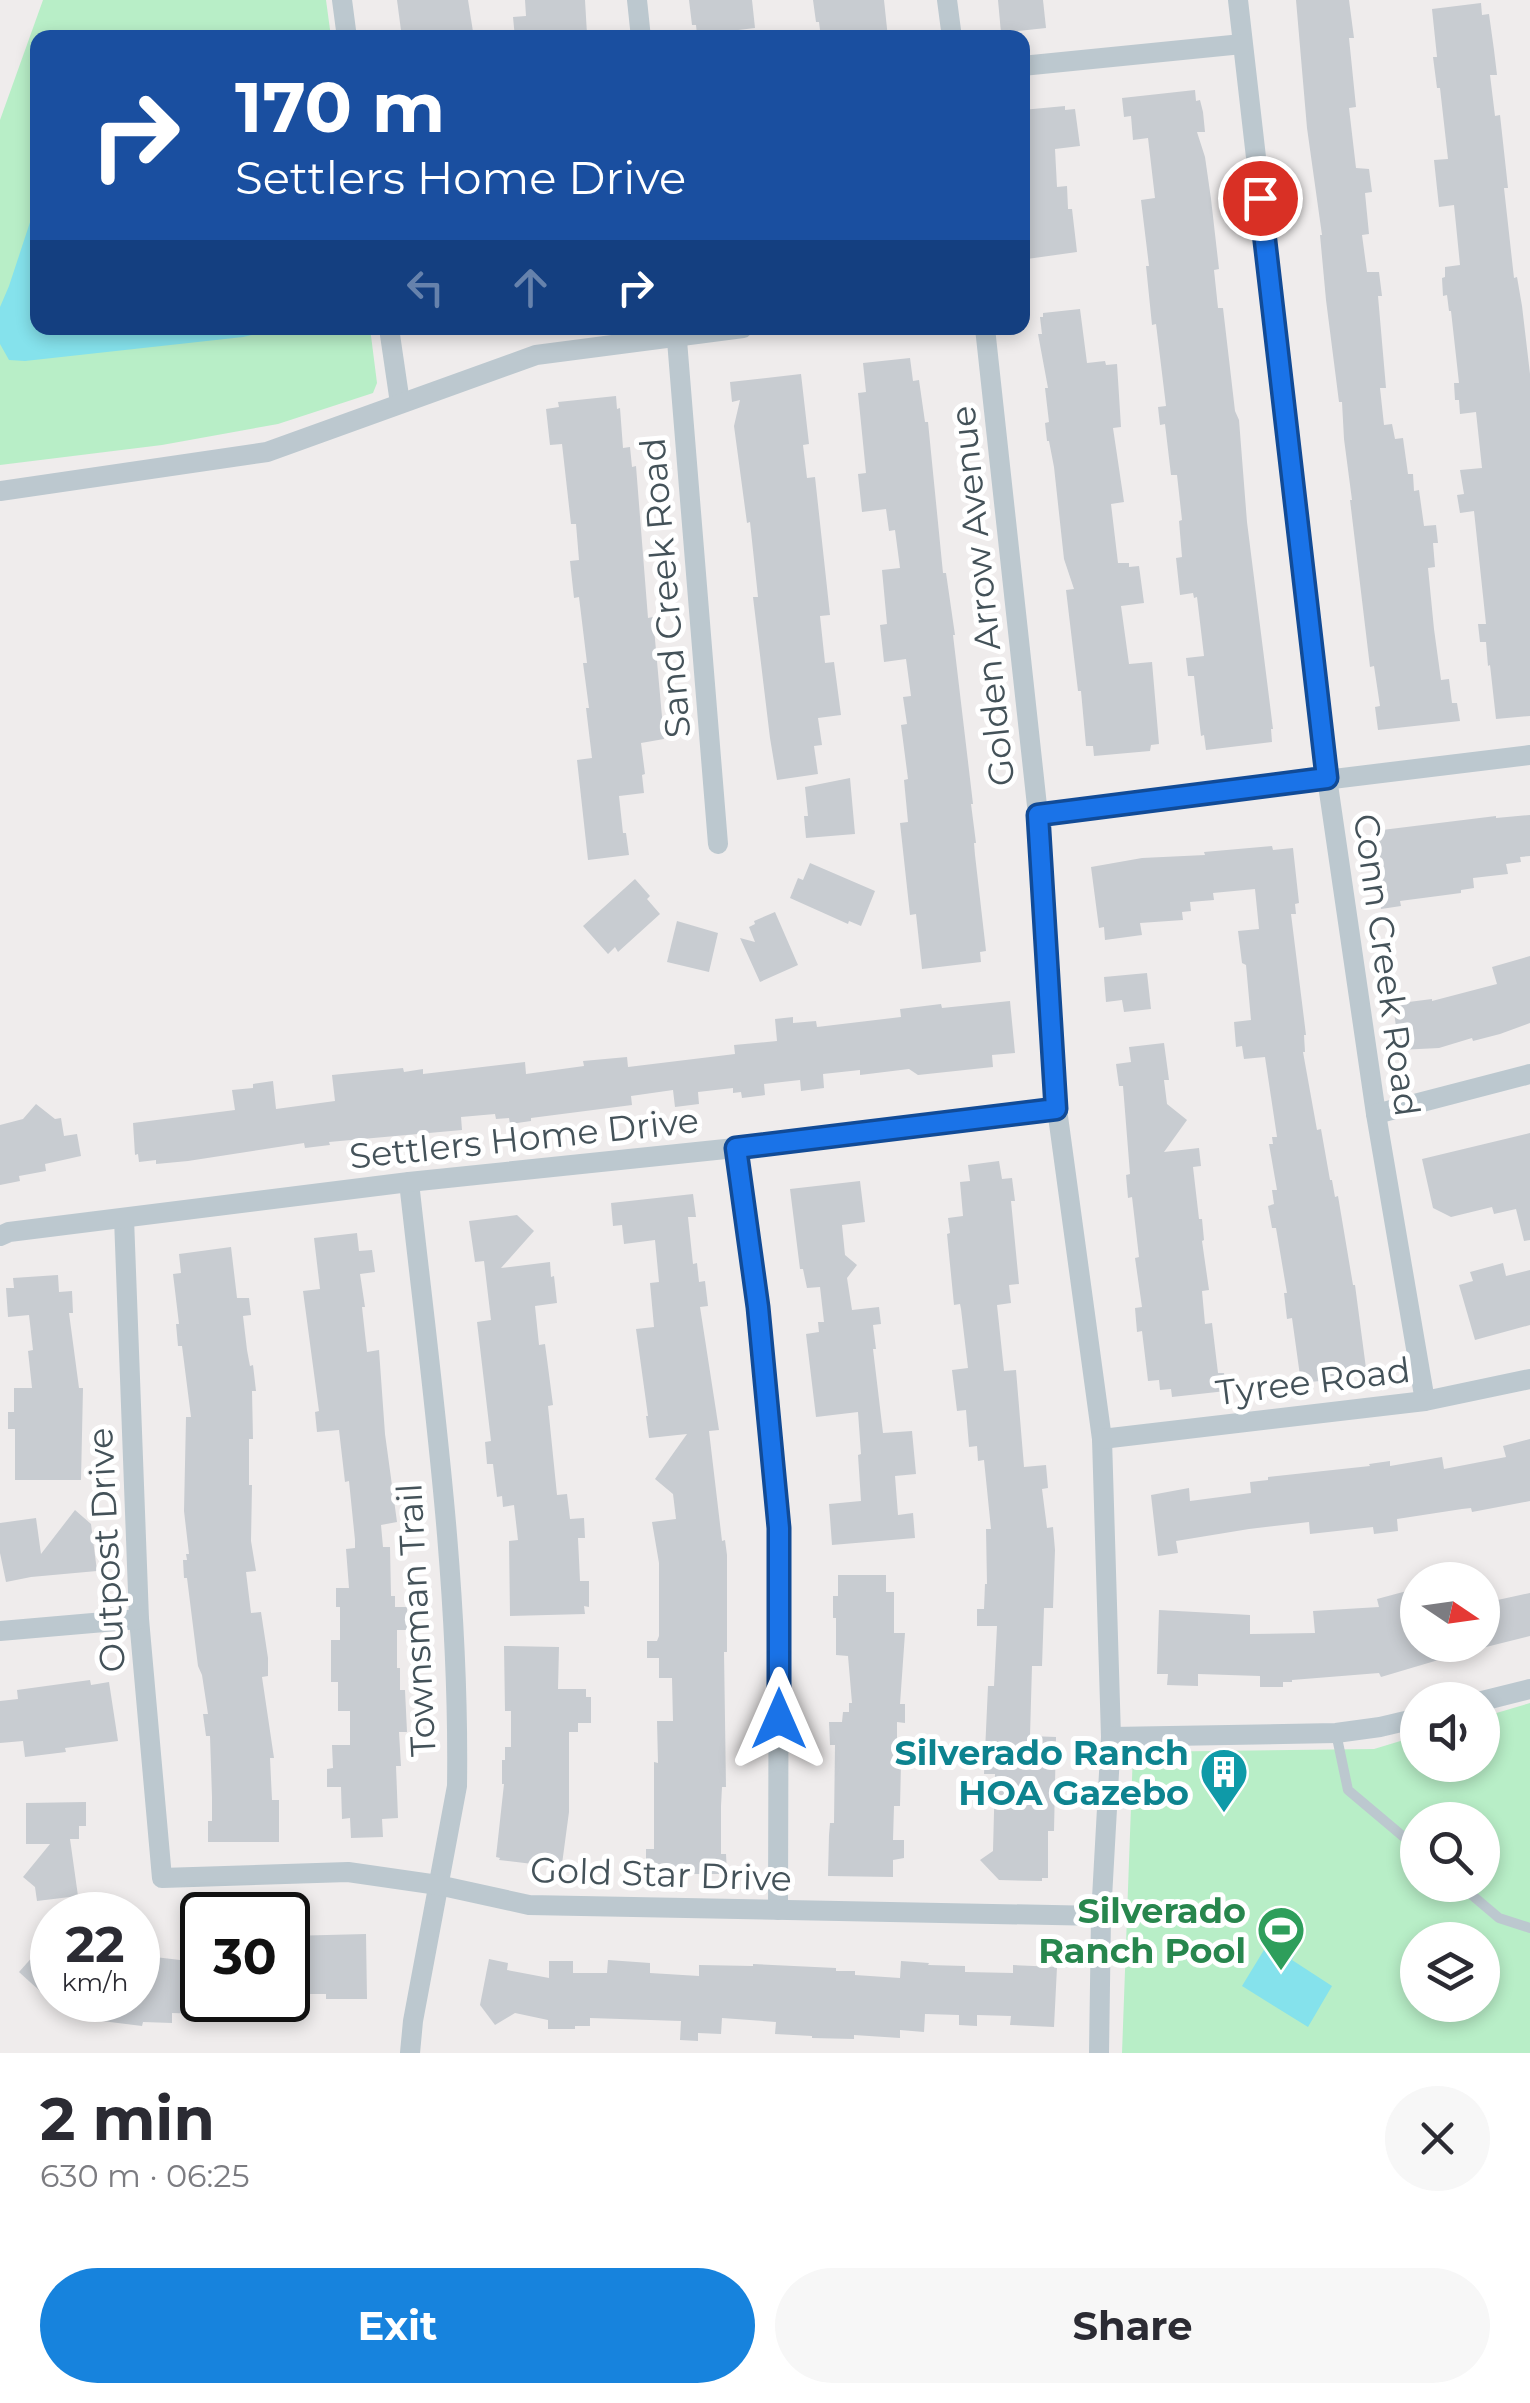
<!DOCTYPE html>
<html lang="en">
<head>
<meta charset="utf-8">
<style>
	:root { --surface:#fff; --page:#f7f7f7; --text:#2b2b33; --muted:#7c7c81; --accent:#1783dd }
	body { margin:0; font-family:Montserrat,sans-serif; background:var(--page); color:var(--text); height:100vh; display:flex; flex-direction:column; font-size:38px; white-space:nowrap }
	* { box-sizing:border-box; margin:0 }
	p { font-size:32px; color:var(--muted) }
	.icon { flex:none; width:55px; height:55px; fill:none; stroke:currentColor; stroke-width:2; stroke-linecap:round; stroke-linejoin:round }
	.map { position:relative; height:2053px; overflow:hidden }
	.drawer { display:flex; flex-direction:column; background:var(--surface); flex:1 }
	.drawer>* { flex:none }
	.guide { position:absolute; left:30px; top:30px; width:1000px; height:305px; border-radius:20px; box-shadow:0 5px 15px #0003; background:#1a4fa0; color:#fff; overflow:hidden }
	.needle { width:65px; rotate:103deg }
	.controls { position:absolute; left:1400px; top:1562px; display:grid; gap:20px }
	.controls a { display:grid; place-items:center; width:100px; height:100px; border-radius:50%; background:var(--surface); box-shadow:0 5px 15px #0003; font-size:50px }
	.speed { position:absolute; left:30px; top:1892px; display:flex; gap:20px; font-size:50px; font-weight:700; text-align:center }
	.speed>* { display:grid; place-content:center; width:130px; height:130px; border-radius:50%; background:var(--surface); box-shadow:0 5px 15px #0003; line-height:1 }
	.speed small { font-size:25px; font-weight:400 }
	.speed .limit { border:5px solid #111; border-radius:15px; background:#fff; color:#111 }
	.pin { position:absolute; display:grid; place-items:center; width:85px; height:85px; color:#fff; margin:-42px; border:5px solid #fff; border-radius:50%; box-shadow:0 2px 10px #0007 }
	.me { position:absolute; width:110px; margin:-55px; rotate:0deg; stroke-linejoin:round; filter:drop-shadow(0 0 8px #0008) }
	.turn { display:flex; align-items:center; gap:35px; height:210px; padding:0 40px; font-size:45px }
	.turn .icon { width:130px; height:130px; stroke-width:2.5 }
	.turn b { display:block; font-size:70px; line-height:85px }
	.lanes { display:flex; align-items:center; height:95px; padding:0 40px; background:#0003; justify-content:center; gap:50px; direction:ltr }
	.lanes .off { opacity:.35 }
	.round { display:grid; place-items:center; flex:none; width:105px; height:105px; border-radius:52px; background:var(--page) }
	.headline { display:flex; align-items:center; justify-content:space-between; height:170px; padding:0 40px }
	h1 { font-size:60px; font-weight:700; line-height:75px }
	.action { display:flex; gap:20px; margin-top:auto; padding:20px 40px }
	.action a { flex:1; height:115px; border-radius:60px; background:var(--accent); color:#fff; font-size:40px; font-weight:700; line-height:115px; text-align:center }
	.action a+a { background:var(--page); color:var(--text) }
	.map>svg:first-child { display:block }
	.green { fill:#b8eec7; fill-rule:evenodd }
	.water { fill:#85e2ec }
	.building { fill:#c8ccd1 }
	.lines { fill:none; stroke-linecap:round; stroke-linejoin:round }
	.service { stroke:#bcc8cf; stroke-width:10 }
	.minor { stroke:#bcc8cf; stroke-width:20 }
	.route-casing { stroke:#114b97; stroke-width:25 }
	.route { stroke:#1a73e8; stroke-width:18 }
	.labels { text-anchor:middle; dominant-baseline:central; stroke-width:10; stroke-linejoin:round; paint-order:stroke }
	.street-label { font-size:35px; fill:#445259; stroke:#fff }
	.culture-label { font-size:35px; font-weight:bold; fill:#0d838f; stroke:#fff; text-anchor:end }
	.leisure-label { font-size:35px; font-weight:bold; fill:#27864d; stroke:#fff; text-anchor:end }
</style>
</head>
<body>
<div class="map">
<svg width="1530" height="2053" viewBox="0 0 1530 2053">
	<rect width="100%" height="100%" fill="#efecec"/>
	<g class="green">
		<path d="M43 0H326L331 37 38 38V328H370L377 383 373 393 278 424 162 445 0 465V120Z"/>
		<path d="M1530 1703V2053H1122L1133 1752 1374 1749 1417 1736 1418 1765H1482L1483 1717ZM1418 1820H1482V1885H1418ZM1418 1940H1482V2005H1418Z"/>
	</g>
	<g class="water">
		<path d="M37 201 38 328H265L256 334 243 337 25 361 9 360 0 344V307L9 286Z"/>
		<path d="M1273 1935 1297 1950 1292 1960 1332 1986 1308 2027 1242 1986Z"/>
	</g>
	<g class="building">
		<path d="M397 0H468L474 38H402Z"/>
		<path d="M525 0H585L587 34 585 38H515L513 17 526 16Z"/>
		<path d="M689 0H752L755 28 697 35 696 25H692Z"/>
		<path d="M813 0H884L888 38H821L819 22H816Z"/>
		<path d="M998 0H1043L1046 28 1001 33Z"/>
		<path d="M1296 0H1349L1354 38H1349L1356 107 1349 108 1356 168 1369 169 1372 192 1365 193 1369 234 1362 235 1367 272H1379L1382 296H1378L1386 388H1380L1384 425 1392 424 1395 439 1403 438 1408 474H1413L1414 491 1419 490 1424 526 1436 525 1438 543H1433L1435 567 1428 568 1434 629 1441 680 1449 679 1452 703H1457L1460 721 1378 730 1375 707 1380 706 1374 666 1370 667 1350 500H1352L1344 439 1342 402H1339L1326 300 1320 235H1322L1307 128Z"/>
		<path d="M1481 3 1482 15 1489 14 1494 50 1497 75H1490L1495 116 1500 115 1508 188H1504L1514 278 1517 277 1522 306 1530 374V716L1496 719 1490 665 1488 666 1486 642H1480L1478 624H1486L1474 511 1460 513 1457 495 1464 494 1460 470 1482 468 1476 412 1460 414 1459 400H1455L1454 383H1459L1451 311H1449L1447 295 1443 296 1442 278 1445 277V267L1460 265 1454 205 1439 207 1434 160 1448 159 1440 88H1437L1433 57H1437L1432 9Z"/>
		<path d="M1195 90 1196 101 1200 100 1203 112 1205 132H1197L1205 157 1211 199 1219 269 1214 270 1218 308H1223L1235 411 1239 420 1247 522 1273 729H1271L1272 742 1206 750 1204 735 1201 736 1194 676H1188L1186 658 1204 656 1197 597 1194 598 1193 593 1180 595 1176 558 1182 557 1179 521 1182 520 1177 475H1171L1165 424 1160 425 1158 407 1166 406 1156 324 1152 325 1146 266H1149L1141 200 1155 198 1148 138 1133 140 1131 116 1124 117 1122 98Z"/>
		<path d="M1065 106V110L1075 109 1080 146 1055 149 1057 187 1067 186 1068 209H1072L1077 252 1027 259 1024 237 1029 236 1024 203H1022V110Z"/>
		<path d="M1080 309 1087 363 1105 361 1106 365 1117 364 1121 427 1113 428 1124 502 1111 504 1118 563H1129V567L1139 566 1144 603 1121 606 1129 664 1152 662 1159 744 1151 745 1150 751 1094 756 1093 746H1086L1081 691H1078L1066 590 1074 589 1064 559 1054 467 1049 441H1047L1045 423 1049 422 1045 388H1048L1038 334H1042L1040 317H1043V313Z"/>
		<path d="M910 358 913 381 919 380 925 422H928L943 573H946L955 635H953L973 804H971L976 843H974L975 855 986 951 980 952 981 962 922 969 916 914 910 915 900 823 908 822 904 780 908 779 901 725 907 724 903 697 911 696 906 659 884 662 880 625 887 624 882 570 900 568 895 530 889 531 886 509 862 512 858 474 866 473 858 393 866 392 863 363Z"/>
		<path d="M801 374 809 444 803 445 807 478 815 477 830 615 820 616 825 663 834 662 841 715 818 718 822 745 814 746 818 774 777 780 770 738 753 597H758L750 522 747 523 734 426 740 400 732 402 730 382Z"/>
		<path d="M616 396 617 409 620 408 623 448 630 447 632 467 636 466 648 618 653 617 664 739 641 743 645 774 642 775 644 793 619 796 623 833H626L629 855 588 860 577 760 592 758 586 708H589L583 663H587L579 597 574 598 570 561 579 560 576 524H571L562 444 550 445 546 409 559 407 558 402Z"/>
		<path d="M850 778 855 834 806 838 804 816H808L805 787Z"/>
		<path d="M1530 815V856L1520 857 1521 862 1506 864 1508 874 1473 878 1474 888 1461 890V893L1400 901 1401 906 1381 909 1372 836 1383 835 1382 830 1496 816V818Z"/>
		<path d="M1272 846 1273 850 1293 848 1299 903 1295 904 1296 914H1291L1306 1035H1304L1305 1052H1303L1317 1130 1321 1129 1330 1180H1332L1335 1197 1338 1196 1353 1285H1355L1367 1376 1301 1383 1292 1318 1287 1319 1284 1293H1287L1276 1228H1272L1268 1206 1274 1204 1272 1190H1277L1269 1144H1273L1272 1137H1277L1265 1057 1244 1059 1242 1046 1236 1047 1234 1022 1251 1020 1246 965 1242 963 1238 931 1259 929 1255 889 1213 893 1214 900 1190 902 1191 911 1182 912 1183 920 1140 923 1142 935 1105 940 1104 927 1099 928 1091 867 1142 858 1205 855 1204 852Z"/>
		<path d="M810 863 875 891 861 926 849 921 848 924 790 898 798 878 803 880Z"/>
		<path d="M635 879 650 896 647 899 660 914 618 952 615 947 608 954 583 926Z"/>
		<path d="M775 912 798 965 760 982 740 938 755 942 749 927 755 924 754 921Z"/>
		<path d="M677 921 718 933 709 972 667 962Z"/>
		<path d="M1530 956V1023L1500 1034 1473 1041 1472 1038 1439 1048 1399 1050 1393 1004 1432 999V1001L1497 984 1492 967Z"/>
		<path d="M1147 973 1151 1009 1124 1012 1122 1000 1106 1002 1104 977Z"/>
		<path d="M1010 1001 1015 1053 992 1055 993 1067 918 1075 909 1069 860 1075V1070L823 1074 824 1088 801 1091 800 1080 764 1084 765 1095 742 1098 741 1092 733 1093V1088L698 1092 699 1104 675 1107 673 1090 631 1096 632 1105 531 1118V1121L510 1124 509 1118 496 1119 495 1114 461 1117 462 1130 329 1142 330 1145 305 1148 304 1143 188 1161 156 1164V1160L139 1162 138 1154 135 1155 133 1123 235 1110 232 1090 253 1088V1084L273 1081 276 1109 335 1101 332 1075 403 1068 404 1072 423 1069V1074L525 1062 526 1074 584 1066 583 1061 627 1057 628 1067 735 1054 734 1045 777 1041 775 1019 793 1017V1023L816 1021 817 1027 901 1017 900 1009 941 1004 942 1008Z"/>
		<path d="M1164 1043 1169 1080H1164L1167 1104 1187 1120 1164 1152 1199 1148 1201 1166 1193 1167 1199 1219H1202L1204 1240 1202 1241 1209 1290 1202 1291 1205 1324 1212 1323 1218 1373H1224L1226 1391 1172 1397 1171 1389 1160 1390 1159 1380 1148 1381 1142 1331 1137 1332 1135 1308 1142 1307 1135 1258 1139 1257 1132 1197 1128 1198 1126 1175 1130 1174 1123 1086H1119L1116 1064 1131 1062 1129 1047Z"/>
		<path d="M36 1104 55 1119 61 1118 64 1136 77 1134 81 1156 45 1164 46 1171 19 1176 20 1181 0 1185V1125L23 1119Z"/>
		<path d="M1530 1133V1240L1524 1241 1516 1209 1494 1214 1492 1207 1451 1217 1433 1208 1422 1159Z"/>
		<path d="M999 1161 1002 1179 1012 1178 1015 1201H1011L1019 1284 1009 1285 1011 1303 997 1305 1004 1371 1016 1370 1024 1467 1046 1465 1048 1488 1042 1489 1047 1528 1053 1527 1055 1550 1053 1608H1044L1042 1666H1032L1030 1736 1056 1737 1054 1831H1048V1878H1042V1881L999 1880 980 1860 993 1851 995 1774H984L988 1686H994L997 1626H977V1609H984L985 1584H987L986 1529H991L984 1460 978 1461 977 1446 969 1447 966 1410 957 1411 952 1370 968 1368 961 1309 960 1304 954 1305 947 1234 950 1233 948 1218 963 1216 960 1182 970 1181 968 1165Z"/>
		<path d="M860 1181 865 1222 842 1225 845 1255 857 1265 847 1278 852 1310 879 1307 881 1324 873 1325 876 1349H873L883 1433 912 1431 916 1474 895 1476 898 1515 913 1513 915 1538 832 1545 829 1504 861 1501 858 1455 861 1454 858 1412 816 1417 806 1334 819 1332 818 1322H824L820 1287 807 1288 803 1269H800L790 1189Z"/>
		<path d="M693 1194 696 1217H688L693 1264 697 1263 699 1282 705 1281 708 1306 700 1307 719 1430 709 1431 722 1541 725 1540 727 1555V1652H724L726 1787H722L721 1806V1854H726L727 1874H646V1849H654V1762L658 1763 657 1721H673L672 1678H659V1658H647V1641H657L659 1636V1563L652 1522 676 1519 673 1494 655 1479 687 1434 649 1438 646 1416H648L636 1329 654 1327 650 1283 659 1282 655 1240 624 1244 622 1225 613 1226 611 1203Z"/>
		<path d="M517 1215 534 1231 501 1268 550 1262 551 1277 554 1276 557 1303 535 1306 539 1345 545 1344 553 1405 548 1406 557 1495 567 1494 570 1519 584 1518 585 1538H578L580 1581H589V1607L584 1606 585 1614 510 1616 509 1541 518 1540 514 1505 503 1507 502 1496 497 1497 493 1464H487L485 1442 491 1441 477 1322 491 1320 484 1261 475 1262 469 1221Z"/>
		<path d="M357 1233 359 1251 372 1250 375 1272 360 1274 365 1307H362L367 1352 379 1350 385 1434 397 1522 381 1525 383 1547H390L391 1596H395V1607H407V1630H397V1668H400V1690H405L407 1732H399L401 1766H396L398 1818 382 1819 383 1837 351 1838 350 1818 342 1819 341 1787H327V1769L333 1768 332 1745H350V1711H338V1682H331V1640H340V1607H336V1588H349L346 1549 355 1548V1540L349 1481 345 1482 339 1430 317 1432 315 1412 319 1411 303 1291 320 1289 314 1238Z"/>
		<path d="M231 1247 237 1298H249L251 1315 243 1316 247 1350 250 1366 253 1365 256 1391H252L253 1439H249V1485H252L251 1541 256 1571 246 1572 251 1613 261 1612 268 1658V1676L262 1677 274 1758H270L272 1800H279V1842H208V1821H212V1797L210 1736H206L203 1714H208L202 1675 198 1666 187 1578H184L183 1560H187L186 1554H189L184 1511 186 1417H191L182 1346H178L176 1324H179L173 1274 181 1273 179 1254Z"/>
		<path d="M1503 1263 1506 1276 1530 1270V1325L1475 1340 1459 1285 1473 1281 1470 1272Z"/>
		<path d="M58 1275 59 1292 72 1291 73 1313H69L79 1388H83L81 1480H15V1429H8V1412H14V1388H32L28 1351 33 1350 29 1315 8 1317 6 1288H14L13 1278Z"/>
		<path d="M1530 1439V1501L1472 1512 1471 1508 1462 1509 1397 1519 1398 1531 1374 1534 1373 1527 1310 1534 1309 1522 1249 1529 1176 1541 1178 1553 1158 1556 1151 1495 1189 1488 1190 1501 1251 1493 1250 1482 1268 1480V1477L1370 1466 1369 1464 1390 1461V1466L1442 1457 1444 1469 1506 1457 1503 1446Z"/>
		<path d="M75 1510 91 1524 97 1571 31 1577 6 1582 0 1553V1523L36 1518 41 1554Z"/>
		<path d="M838 1575H886V1592H894V1633H905L900 1704H905V1723L897 1722V1764H901L900 1806H894L893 1840H904V1858L893 1860V1877L828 1876 829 1835 830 1823H834L835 1745H830L829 1722H842L843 1712H849V1703H852L848 1656 836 1655V1618H833V1596H838Z"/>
		<path d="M1418 1588V1645H1471L1472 1650 1381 1677 1379 1673 1292 1680V1682H1283V1687H1260V1676L1198 1674V1686L1167 1685 1168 1674H1157L1159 1610 1250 1615V1634L1315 1633 1313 1611 1379 1607 1377 1599Z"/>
		<path d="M1530 1593V1636L1482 1648V1596L1493 1601Z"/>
		<path d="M504 1646 559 1647 558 1689H586V1697H591V1723H578V1732H569V1812L562 1864 541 1862V1865L499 1860 500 1858 496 1857 504 1784H502V1760H505V1747H511V1711H505Z"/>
		<path d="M90 1680 91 1685 109 1682 118 1741 65 1748 66 1752 25 1757 23 1741 0 1743V1701L18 1699 17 1690Z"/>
		<path d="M86 1802V1826H79V1839H70L78 1896 37 1901 35 1887 23 1877 50 1844H26V1803Z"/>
		<path d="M366 1934 367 1999H326V1994H288V1936Z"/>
		<path d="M52 1935V2002L19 1972Z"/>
		<path d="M180 1954 202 1955 201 2014 172 2013V2023L143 2022 142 2026 102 2021 104 2000H138V1955L180 1960Z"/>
		<path d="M489 1959 508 1963 507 1970 549 1978V1961H573V1973H607L608 1960 650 1963V1973L699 1976V1965L753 1966V1964L836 1968V1971H855V1975L900 1978 901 1961 929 1963 928 1965 965 1966V1972L1013 1973V1965L1057 1967 1054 2027 1010 2025 1011 2016 977 2015V2026L959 2025V2015L925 2014 924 2032 900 2030V2038L854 2035V2039L812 2038V2036L775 2034 776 2022 722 2018 721 2034 698 2033V2041L680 2040 681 2021 590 2018V2026H575V2029H548V2020L515 2013 495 2025 480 2005Z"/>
	</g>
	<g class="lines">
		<g class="service">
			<path d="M1336 1733 1348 1790 1418 1849"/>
			<path d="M1460 1885 1499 1918 1530 1928"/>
		</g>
		<g class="minor">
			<path d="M342 0 347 38"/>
			<path d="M637 0 641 38"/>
			<path d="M947 0 952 38"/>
			<path d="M1238 0 1327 778 1376 1114 1425 1401"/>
			<path d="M1022 66 1242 44"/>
			<path d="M389 328 400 403"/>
			<path d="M676 328 718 844"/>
			<path d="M985 328 1038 815 1057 1109 1102 1439 1111 1737 1101 1916 1099 2053"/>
			<path d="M0 491 267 452 536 355 743 328"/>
			<path d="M1038 815 1530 755"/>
			<path d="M1376 1114 1530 1074"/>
			<path d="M735 1148 758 1307 779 1528 778 1910"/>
			<path d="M409 1182C431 1382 460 1584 457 1786L413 2021 410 2053"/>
			<path d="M124 1218 139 1619 162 1878 348 1872 438 1885 529 1905 1101 1916"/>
			<path d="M0 1236 9 1232 409 1182 735 1148 1057 1109"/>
			<path d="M1102 1439 1425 1401 1530 1379"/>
			<path d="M0 1631 139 1619"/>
			<path d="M1482 1701 1530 1689"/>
			<path d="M1111 1737 1336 1733 1380 1727 1418 1718"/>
		</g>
	</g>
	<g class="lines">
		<g class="route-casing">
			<path id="route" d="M779 1719V1528L758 1307 736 1148 1056 1109 1038 815 1327 778 1260 198"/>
		</g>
		<use href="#route" class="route"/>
	</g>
	<defs>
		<g id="building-pin" transform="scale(2.5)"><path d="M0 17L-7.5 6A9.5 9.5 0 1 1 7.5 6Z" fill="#0f9aa8" stroke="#fff"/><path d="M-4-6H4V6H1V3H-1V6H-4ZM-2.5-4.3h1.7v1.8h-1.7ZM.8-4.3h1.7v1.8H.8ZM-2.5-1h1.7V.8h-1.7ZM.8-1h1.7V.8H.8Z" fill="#fff"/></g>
		<g id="stadium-pin" transform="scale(2.5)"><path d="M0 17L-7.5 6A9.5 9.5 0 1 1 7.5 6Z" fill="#2e9e5b" stroke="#fff"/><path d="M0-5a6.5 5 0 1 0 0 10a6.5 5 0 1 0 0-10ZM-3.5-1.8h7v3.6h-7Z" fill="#fff"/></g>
	</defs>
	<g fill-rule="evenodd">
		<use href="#building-pin" x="1224" y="1772"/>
		<use href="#stadium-pin" x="1281" y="1930"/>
	</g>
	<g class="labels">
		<g class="street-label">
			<text transform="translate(665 588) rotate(-95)">Sand Creek Road</text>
			<text transform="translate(982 596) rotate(-96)">Golden Arrow Avenue</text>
			<text transform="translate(1387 965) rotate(82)">Conn Creek Road</text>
			<text transform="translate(524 1138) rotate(-6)">Settlers Home Drive</text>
			<text transform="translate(1313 1381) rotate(-7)">Tyree Road</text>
			<text transform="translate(106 1550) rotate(-93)">Outpost Drive</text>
			<text transform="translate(416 1620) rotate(-93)">Townsman Trail</text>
			<text transform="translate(661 1874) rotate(2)">Gold Star Drive</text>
		</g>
		<g class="culture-label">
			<text x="1189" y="1752">Silverado Ranch<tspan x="1189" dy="40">HOA Gazebo</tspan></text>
		</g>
		<g class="leisure-label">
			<text x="1246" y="1910">Silverado<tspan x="1246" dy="40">Ranch Pool</tspan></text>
		</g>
	</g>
</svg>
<div class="controls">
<a><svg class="needle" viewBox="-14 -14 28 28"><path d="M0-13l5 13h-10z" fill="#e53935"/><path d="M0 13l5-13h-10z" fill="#7c7c81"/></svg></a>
<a><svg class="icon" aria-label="sound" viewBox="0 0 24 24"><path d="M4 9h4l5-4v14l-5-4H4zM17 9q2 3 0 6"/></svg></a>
<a><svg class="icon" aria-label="search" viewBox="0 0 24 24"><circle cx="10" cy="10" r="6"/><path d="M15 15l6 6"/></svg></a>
<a><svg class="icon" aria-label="layers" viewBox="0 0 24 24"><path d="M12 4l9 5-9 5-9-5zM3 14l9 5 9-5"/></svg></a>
</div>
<div class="speed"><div>22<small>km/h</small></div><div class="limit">30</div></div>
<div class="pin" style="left:1260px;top:198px;background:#d93025"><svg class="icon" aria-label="arrive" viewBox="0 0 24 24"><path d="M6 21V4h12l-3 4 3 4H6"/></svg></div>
<svg class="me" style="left:779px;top:1719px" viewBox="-20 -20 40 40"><path d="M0-17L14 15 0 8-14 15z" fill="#1a73e8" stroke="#fff" stroke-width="4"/></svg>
<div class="guide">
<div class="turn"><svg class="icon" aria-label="right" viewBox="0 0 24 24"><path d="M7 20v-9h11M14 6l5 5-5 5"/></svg><div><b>170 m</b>Settlers Home Drive</div></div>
<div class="lanes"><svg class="icon off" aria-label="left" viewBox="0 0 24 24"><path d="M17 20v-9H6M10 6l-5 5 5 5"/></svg><svg class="icon off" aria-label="ahead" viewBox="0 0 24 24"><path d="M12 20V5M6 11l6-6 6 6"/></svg><svg class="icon" aria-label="right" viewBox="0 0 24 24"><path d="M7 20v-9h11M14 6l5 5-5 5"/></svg></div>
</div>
</div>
<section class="drawer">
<div class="headline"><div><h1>2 min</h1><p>630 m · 06:25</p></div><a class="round"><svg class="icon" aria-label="close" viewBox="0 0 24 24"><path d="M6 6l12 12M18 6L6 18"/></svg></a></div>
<div class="action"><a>Exit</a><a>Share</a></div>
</section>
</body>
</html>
